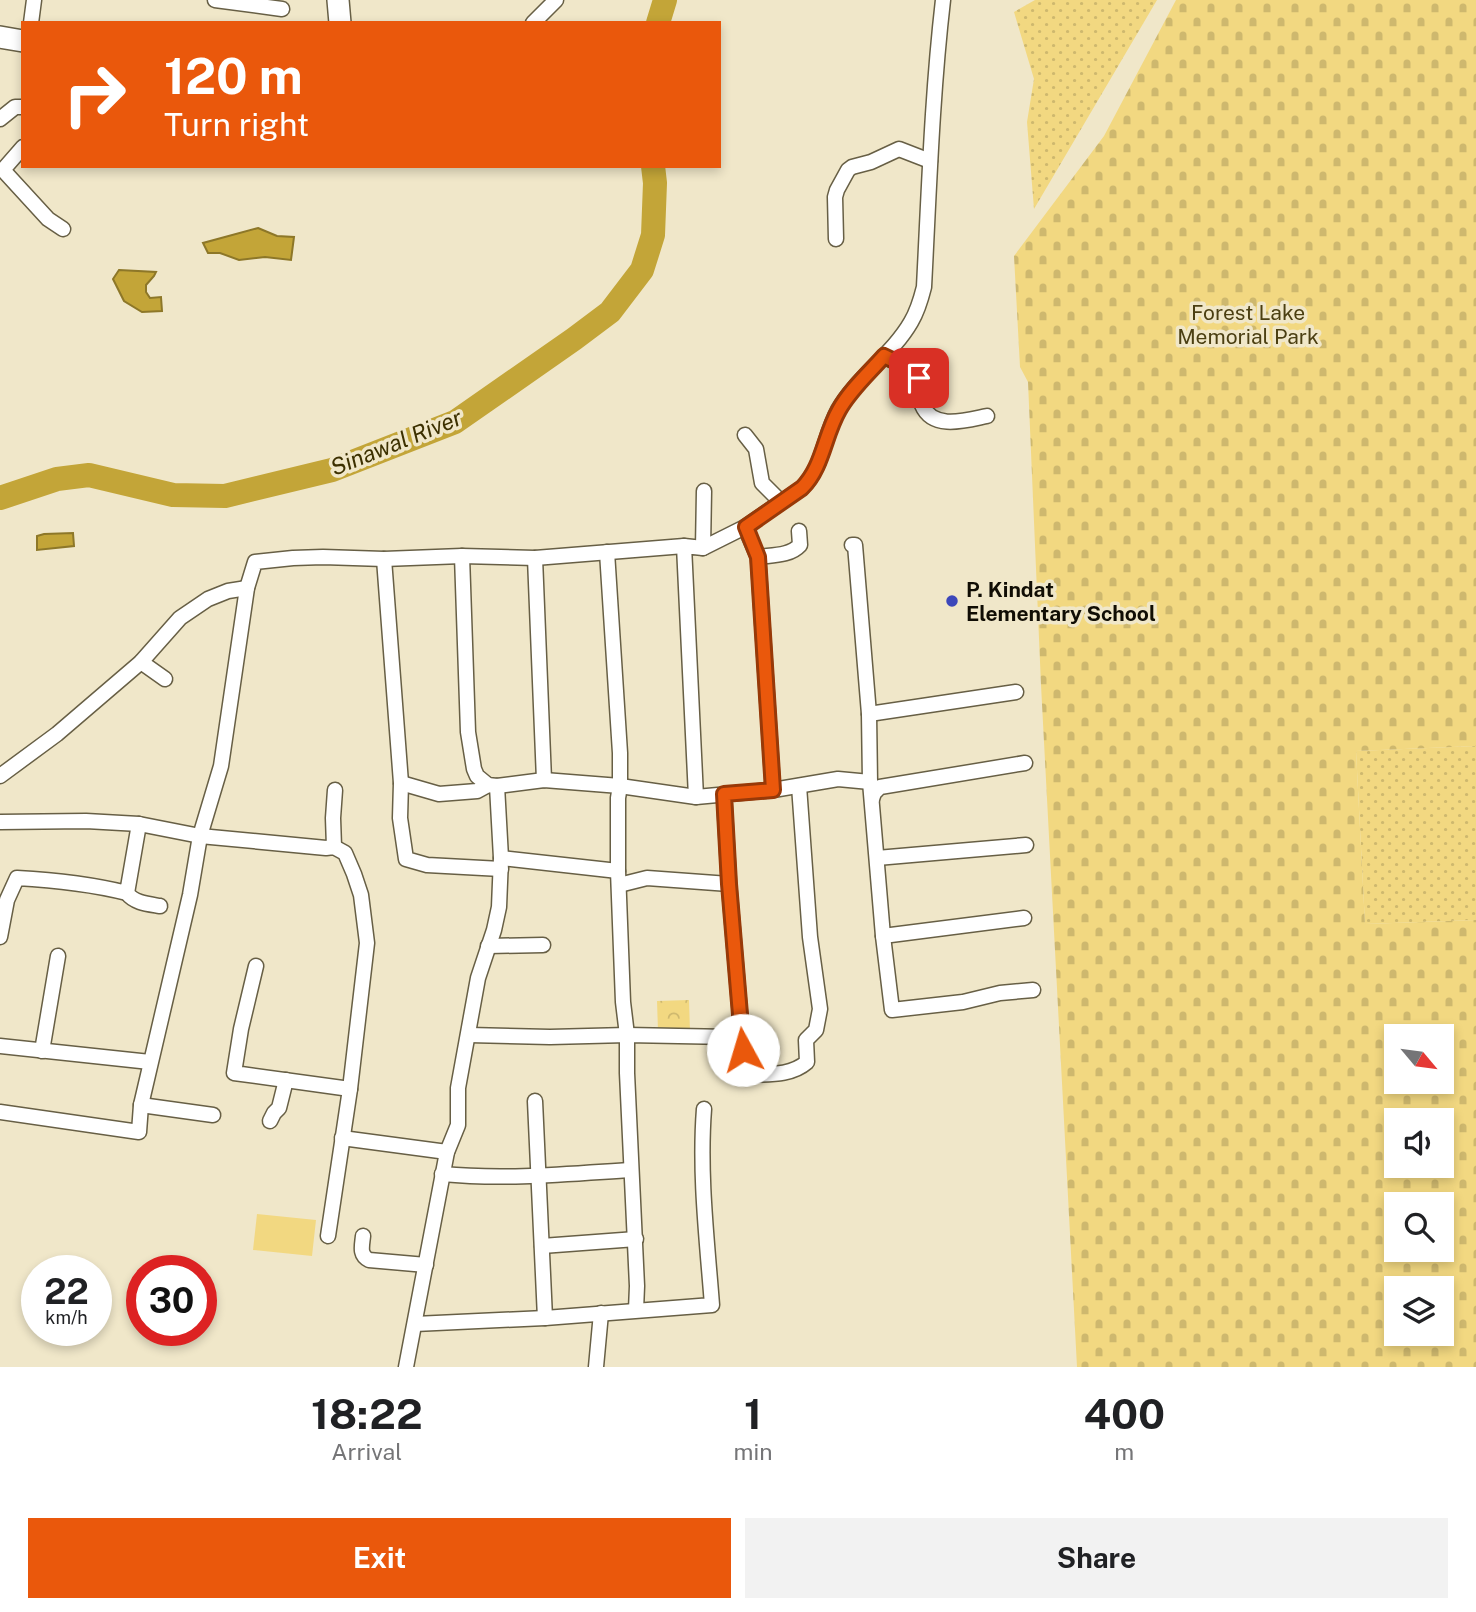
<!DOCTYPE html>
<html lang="en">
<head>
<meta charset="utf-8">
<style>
	:root { --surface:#fff; --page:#f2f2f2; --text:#202124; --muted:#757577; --accent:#ea580c }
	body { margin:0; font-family:"Public Sans",sans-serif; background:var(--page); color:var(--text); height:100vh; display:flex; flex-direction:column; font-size:26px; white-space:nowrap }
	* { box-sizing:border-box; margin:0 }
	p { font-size:23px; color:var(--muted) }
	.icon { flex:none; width:38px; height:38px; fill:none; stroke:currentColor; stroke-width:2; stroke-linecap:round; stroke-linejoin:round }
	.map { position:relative; height:1367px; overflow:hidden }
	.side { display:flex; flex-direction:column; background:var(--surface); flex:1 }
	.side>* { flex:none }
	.hud { position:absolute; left:21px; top:21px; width:700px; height:147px; border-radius:0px; box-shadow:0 4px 10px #0003; background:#ea580c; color:#fff; overflow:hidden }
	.needle { width:46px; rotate:119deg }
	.controls { position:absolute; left:1384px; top:1024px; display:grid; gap:14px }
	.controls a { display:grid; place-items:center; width:70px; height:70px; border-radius:0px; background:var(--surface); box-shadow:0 4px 10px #0003; font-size:35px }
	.speed { position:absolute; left:21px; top:1255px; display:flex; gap:14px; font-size:35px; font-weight:700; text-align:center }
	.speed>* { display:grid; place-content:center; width:91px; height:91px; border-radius:50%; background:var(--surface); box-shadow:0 4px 10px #0003; line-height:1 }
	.speed small { font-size:18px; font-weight:400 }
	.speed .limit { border:10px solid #d22; background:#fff; color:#111 }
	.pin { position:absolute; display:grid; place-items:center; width:60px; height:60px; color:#fff; margin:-30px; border-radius:14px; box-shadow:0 4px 10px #0006 }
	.me { position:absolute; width:77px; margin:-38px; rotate:354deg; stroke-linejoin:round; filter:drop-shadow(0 0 5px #0008) }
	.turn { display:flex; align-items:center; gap:24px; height:147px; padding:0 28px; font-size:32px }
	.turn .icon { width:91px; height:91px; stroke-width:2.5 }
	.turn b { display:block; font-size:49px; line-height:60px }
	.eta { display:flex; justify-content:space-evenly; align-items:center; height:119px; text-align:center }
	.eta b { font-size:42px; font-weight:700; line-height:49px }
	.action { display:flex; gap:14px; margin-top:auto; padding:14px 28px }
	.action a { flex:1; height:80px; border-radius:0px; background:var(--accent); color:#fff; font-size:28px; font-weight:700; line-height:80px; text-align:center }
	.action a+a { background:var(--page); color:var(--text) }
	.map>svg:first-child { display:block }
	.grass { fill:url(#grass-dots) }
	.cemetery { fill:url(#cemetery-stones); fill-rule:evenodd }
	.park { fill:url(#park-crowns) }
	.pitch { fill:#f2d881 }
	.water { fill:#c3a538; stroke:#8d7728; stroke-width:2 }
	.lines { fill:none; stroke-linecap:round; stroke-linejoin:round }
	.river { stroke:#c3a538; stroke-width:24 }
	.street-casing { stroke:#675f45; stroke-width:17 }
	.secondary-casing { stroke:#675f45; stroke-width:24 }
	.street { stroke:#fff; stroke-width:14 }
	.secondary { stroke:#fff; stroke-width:21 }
	.route-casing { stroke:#983908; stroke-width:18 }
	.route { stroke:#ea580c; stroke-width:12 }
	.poi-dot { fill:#3c47ba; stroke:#f0e7c9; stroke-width:2.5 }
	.labels { text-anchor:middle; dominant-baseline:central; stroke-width:7; stroke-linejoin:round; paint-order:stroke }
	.park-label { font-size:21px; fill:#4b3f12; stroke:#f0e7c9 }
	.poi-label { font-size:21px; font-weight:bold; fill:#100d04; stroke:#f0e7c9; text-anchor:start }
	.water-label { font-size:23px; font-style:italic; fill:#3c3000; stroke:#f0e7c9 }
</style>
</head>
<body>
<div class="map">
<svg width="1476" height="1367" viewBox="0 0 1476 1367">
	<defs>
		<pattern id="grass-dots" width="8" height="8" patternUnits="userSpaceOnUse" patternTransform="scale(1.75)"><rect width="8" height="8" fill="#f2d881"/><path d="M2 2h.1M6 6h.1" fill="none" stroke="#ceb86e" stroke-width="1.8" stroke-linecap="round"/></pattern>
		<pattern id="cemetery-stones" width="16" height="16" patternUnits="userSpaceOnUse" patternTransform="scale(1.75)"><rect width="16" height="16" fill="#f2d881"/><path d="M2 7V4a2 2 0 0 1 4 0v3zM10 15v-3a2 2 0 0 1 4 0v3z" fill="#ceb86e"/></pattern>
		<pattern id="park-crowns" width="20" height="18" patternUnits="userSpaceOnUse" patternTransform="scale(1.75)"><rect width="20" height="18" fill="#f2d881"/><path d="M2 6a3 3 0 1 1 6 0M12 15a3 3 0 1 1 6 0" fill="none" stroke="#ceb86e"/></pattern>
	</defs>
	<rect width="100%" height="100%" fill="#f0e7c9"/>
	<g class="grass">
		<path d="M1035 0H1157L1034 209 1027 122 1034 79 1014 12Z"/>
		<path d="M1476 746V920L1365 924 1356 751Z"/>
	</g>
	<path class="cemetery" d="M1176 0H1476V746L1356 751 1365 924 1476 920V1367H1077L1041 685 1028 382 1020 367 1014 256 1104 136ZM1396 1036H1442V1082H1396ZM1396 1120H1442V1166H1396ZM1396 1204H1442V1250H1396ZM1396 1288H1442V1334H1396Z"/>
	<path class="park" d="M689 1000 690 1031H658L657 1001Z"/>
	<path class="pitch" d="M257 1214 316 1220 312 1256 253 1250Z"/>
	<g class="water">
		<path d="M258 228 277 236 294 237 291 260 265 257 239 260 220 253H208L203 243Z"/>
		<path d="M119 270 156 272 154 276 146 285V292L150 298 161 297 162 311 142 312 124 301 113 279Z"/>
		<path d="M73 533 74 546 37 550V536L44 534Z"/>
	</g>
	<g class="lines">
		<g class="river">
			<path d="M658 23 665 0"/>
			<path d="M0 498 57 479 89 475 173 495 225 496 332 470 455 422 574 339 610 312 642 270 653 235 655 183 653 166"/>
		</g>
		<g class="street-casing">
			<g id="street">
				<path d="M215 0 282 9"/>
				<path d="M31 23 34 0"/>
				<path d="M533 23 556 0"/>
				<path d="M0 119 15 107H23"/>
				<path d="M23 147 3 170 48 219 63 229"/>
				<path d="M836 239 835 197 837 190 848 170 852 167 871 162 899 149 930 161"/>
				<path d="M884 356 918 374 919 378C919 386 918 397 922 405 933 431 967 420 987 416"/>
				<path d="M745 435 756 449 762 483 781 502"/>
				<path d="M745 527 758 557 773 790"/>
				<path d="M852 545H855L869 714 870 782 883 936 892 1010 963 1002 1000 993 1033 990"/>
				<path d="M703 548 704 491"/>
				<path d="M607 552 620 753V786L618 798V871L623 1002 627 1035V1073L637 1286 636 1310"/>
				<path d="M462 556 468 732 474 769 477 776 488 785 497 786 544 780 620 786 696 797 773 790 838 779 870 782"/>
				<path d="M758 557C772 555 790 556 800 545L799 531"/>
				<path d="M535 558 544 780"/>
				<path d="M384 559 401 783 400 818 406 859 427 865 501 869"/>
				<path d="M141 662 165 679"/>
				<path d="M869 714 1016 692"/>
				<path d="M0 776 57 734 141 662 180 618 208 599 228 591 247 588"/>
				<path d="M401 783 439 794 477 791 488 785"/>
				<path d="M724 795 729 884 743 1050"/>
				<path d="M696 797 684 546 703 548 745 527 802 488C823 467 824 436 838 410 857 377 892 355 911 322 917 312 921 299 924 287 929 191 932 95 943 0"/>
				<path d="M872 799 874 793 880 787 1025 763"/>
				<path d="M0 822 86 821 139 824 200 836 326 848 334 847 345 853 354 874 361 895 367 943 350 1089 328 1236"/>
				<path d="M334 847 333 818 335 790"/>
				<path d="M501 858 618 871"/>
				<path d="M877 858 1026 845"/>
				<path d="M619 885 647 878 729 884"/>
				<path d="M127 893C134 903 148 904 160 906"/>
				<path d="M883 936 1024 918"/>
				<path d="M0 937 7 900 17 878C54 880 91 884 127 893L139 824"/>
				<path d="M488 946 543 945"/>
				<path d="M256 966 241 1029 234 1073 350 1089"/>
				<path d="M469 1035 550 1037 627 1035 730 1037 743 1050 748 1075C768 1074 791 1076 807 1062L806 1040 816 1030 820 1009 810 937 799 786"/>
				<path d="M0 1046 150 1062"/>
				<path d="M42 1051 58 956"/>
				<path d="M535 1101 545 1318"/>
				<path d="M141 1105 213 1115"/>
				<path d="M0 1112 139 1132 141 1105 190 895 200 836 221 766 247 588 255 562 293 558 323 557 384 559 462 556 535 558 684 546"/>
				<path d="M270 1121 274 1113 279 1108 286 1080"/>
				<path d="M342 1138 447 1152"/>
				<path d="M442 1174C506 1180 568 1174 631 1170"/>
				<path d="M363 1236C362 1246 359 1255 369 1260L426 1265"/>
				<path d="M542 1246 636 1239"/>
				<path d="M415 1324 545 1318 712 1305C707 1240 699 1174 704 1109"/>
				<path d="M406 1367 447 1152 458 1125V1088L478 978 494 930 499 907 501 858 497 786"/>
				<path d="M596 1367 601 1313"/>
			</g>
		</g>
		<g class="secondary-casing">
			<g id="secondary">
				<path d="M338 0 340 23"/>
				<path d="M0 37 23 41"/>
			</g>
		</g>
		<use href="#street" class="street"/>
		<use href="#secondary" class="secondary"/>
	</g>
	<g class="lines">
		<g class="route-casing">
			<path id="route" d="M743 1050 729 884 724 794 773 790 758 557 746 527 802 488C823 467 824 436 839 410 850 390 869 373 884 356L913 370 919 378"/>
		</g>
		<use href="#route" class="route"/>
	</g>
	<circle class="poi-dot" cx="952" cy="601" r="7"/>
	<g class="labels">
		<g class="park-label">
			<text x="1248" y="312">Forest Lake<tspan x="1248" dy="24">Memorial Park</tspan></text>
		</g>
		<g class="poi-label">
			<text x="966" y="589">P. Kindat<tspan x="966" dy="24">Elementary School</tspan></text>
		</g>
		<g class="water-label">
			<text transform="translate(396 442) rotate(-22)">Sinawal River</text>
		</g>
	</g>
</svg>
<div class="controls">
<a><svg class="needle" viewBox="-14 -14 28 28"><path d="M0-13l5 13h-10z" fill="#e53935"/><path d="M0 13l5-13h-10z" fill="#757577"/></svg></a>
<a><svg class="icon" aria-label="sound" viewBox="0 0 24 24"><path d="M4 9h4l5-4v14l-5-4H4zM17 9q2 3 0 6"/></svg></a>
<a><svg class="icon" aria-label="search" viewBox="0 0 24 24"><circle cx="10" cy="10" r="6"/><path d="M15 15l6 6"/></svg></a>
<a><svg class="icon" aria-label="layers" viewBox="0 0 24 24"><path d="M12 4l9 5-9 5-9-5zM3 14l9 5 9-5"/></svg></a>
</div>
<div class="speed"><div>22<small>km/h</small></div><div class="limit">30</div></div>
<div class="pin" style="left:919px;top:378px;background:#d93025"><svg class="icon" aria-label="arrive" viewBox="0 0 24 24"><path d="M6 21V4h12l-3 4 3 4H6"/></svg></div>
<svg class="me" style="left:743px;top:1050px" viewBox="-20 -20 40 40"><circle r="19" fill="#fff"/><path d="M0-13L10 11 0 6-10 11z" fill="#ea580c"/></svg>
<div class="hud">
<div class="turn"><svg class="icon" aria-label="right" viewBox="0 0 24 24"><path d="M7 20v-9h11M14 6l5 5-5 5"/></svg><div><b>120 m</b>Turn right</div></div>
</div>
</div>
<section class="side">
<div class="eta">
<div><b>18:22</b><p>Arrival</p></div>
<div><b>1</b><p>min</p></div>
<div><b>400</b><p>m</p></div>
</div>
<div class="action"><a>Exit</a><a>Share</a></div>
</section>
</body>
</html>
